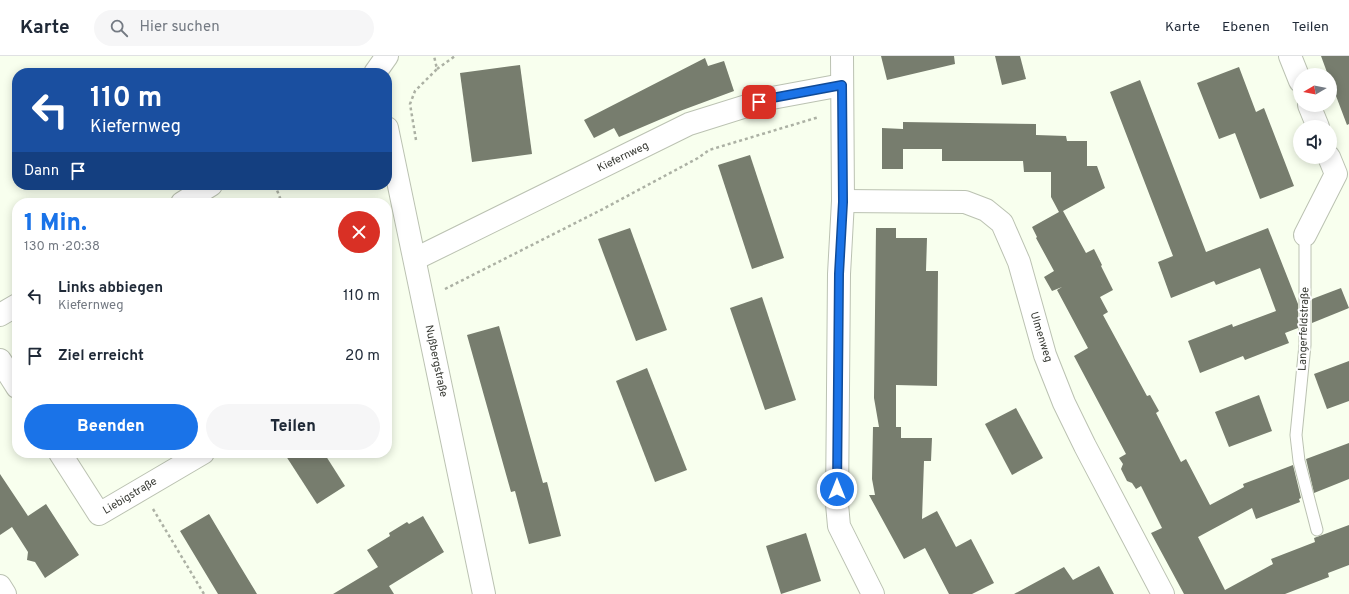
<!DOCTYPE html>
<html lang="de">
<head>
<meta charset="utf-8">
<style>
	:root { --surface:#fff; --page:#f6f6f7; --text:#1f2937; --muted:#747a83; --line:#e0e1e3; --accent:#1a73e8 }
	body { margin:0; font-family:Overpass,sans-serif; background:var(--page); color:var(--text); height:100vh; display:flex; flex-direction:column; font-size:15px; white-space:nowrap }
	* { box-sizing:border-box; margin:0 }
	p { font-size:13px; color:var(--muted) }
	.icon { flex:none; width:22px; height:22px; fill:none; stroke:currentColor; stroke-width:2; stroke-linecap:round; stroke-linejoin:round }
	.map { position:relative; flex:1; overflow:hidden }
	.drawer { position:absolute; left:12px; top:142px; width:380px; height:260px; display:flex; flex-direction:column; background:var(--surface); border-radius:16px; box-shadow:0 2px 10px #0003 }
	.drawer>* { flex:none }
	.banner { position:absolute; left:12px; top:12px; width:380px; height:122px; border-radius:16px; box-shadow:0 2px 10px #0003; background:#1a4fa0; color:#fff; overflow:hidden }
	.needle { width:26px; rotate:260deg }
	.fabs { position:absolute; left:1293px; top:12px; display:grid; gap:8px }
	.fabs a { display:grid; place-items:center; width:44px; height:44px; border-radius:50%; background:var(--surface); box-shadow:0 2px 10px #0003; font-size:20px }
	.pin { position:absolute; display:grid; place-items:center; width:34px; height:34px; color:#fff; margin:-17px; border-radius:8px; box-shadow:0 2px 6px #0006 }
	.me { position:absolute; width:44px; margin:-22px; rotate:0deg; stroke-linejoin:round; filter:drop-shadow(0 0 3px #0008) }
	.turn { display:flex; align-items:center; gap:14px; height:84px; padding:0 12px; font-size:18px }
	.turn .icon { width:52px; height:52px; stroke-width:2.5 }
	.turn b { display:block; font-size:28px; line-height:34px }
	.then { display:flex; align-items:center; height:38px; padding:0 12px; background:#0003; gap:8px; font-size:15px }
	.round { display:grid; place-items:center; flex:none; width:42px; height:42px; border-radius:21px; background:var(--page) }
	.summary { display:flex; align-items:center; justify-content:space-between; height:68px; padding:0 12px }
	h1 { font-size:24px; font-weight:800; line-height:30px; color:var(--accent) }
	.primary-button { display:flex; gap:8px; margin-top:auto; padding:8px 12px }
	.primary-button a { flex:1; height:46px; border-radius:24px; background:var(--accent); color:#fff; font-size:16px; font-weight:800; line-height:46px; text-align:center }
	.primary-button a+a { background:var(--page); color:var(--text) }
	ul { padding:0; list-style:none }
	li { display:flex; align-items:center; gap:12px; height:60px; padding:0 12px }
	li div { flex:1 }
	li b { display:block; font-size:15px }
	li em { font-style:normal }
	header { display:flex; align-items:center; gap:24px; box-sizing:border-box; height:56px; padding:0 20px; background:var(--surface); border-bottom:1px solid var(--line) }
	header strong { font-size:19px }
	nav { display:flex; gap:22px; margin-inline-start:auto; font-size:14px }
	.search { width:280px; height:36px; background:var(--page); display:flex; align-items:center; gap:10px; box-sizing:border-box; padding:0 14px; border-radius:22px; color:var(--muted); font-size:15px }
	.map>svg:first-child { display:block }
	.building { fill:#777d6e }
	.lines { fill:none; stroke-linecap:round; stroke-linejoin:round }
	.lane-casing { stroke:#bbc2b2; stroke-width:13 }
	.street-casing { stroke:#bbc2b2; stroke-width:24 }
	.path { stroke:#acb1a4; stroke-width:2.5; stroke-dasharray:3 3; stroke-linecap:butt }
	.lane { stroke:#fff; stroke-width:11 }
	.street { stroke:#fff; stroke-width:22 }
	.route-casing { stroke:#114b97; stroke-width:10 }
	.route { stroke:#1a73e8; stroke-width:7 }
	.labels { text-anchor:middle; dominant-baseline:central; stroke-width:4; stroke-linejoin:round; paint-order:stroke }
	.street-label { font-size:11px; fill:#363832; stroke:#fff }
</style>
</head>
<body>
<header>
<strong>Karte</strong>
<div class="search"><svg class="icon" aria-label="search" viewBox="0 0 24 24"><circle cx="10" cy="10" r="6"/><path d="M15 15l6 6"/></svg>Hier suchen</div>
<nav><a>Karte</a><a>Ebenen</a><a>Teilen</a></nav>
</header>
<div class="map">
<svg width="1349" height="538" viewBox="0 0 1349 538">
	<rect width="100%" height="100%" fill="#f8ffee"/>
	<g class="building">
		<path d="M881 0H954L955 8 887 24Z"/>
		<path d="M995 0H1020L1026 23 1002 29Z"/>
		<path d="M1321 0H1349V68L1347 69 1330 24V19H1328Z"/>
		<path d="M705 2 708 10 724 5 734 35 680 55 619 81 614 72 594 82 584 64Z"/>
		<path d="M520 9 532 98 472 106 460 17Z"/>
		<path d="M1239 11 1256 56 1264 52 1294 130 1260 143 1235 77 1219 83 1197 27Z"/>
		<path d="M1140 24 1206 196 1268 172 1298 248V272L1285 277 1289 287 1245 304 1243 300 1200 317 1188 285 1232 268 1233 271 1276 255 1260 212 1216 229 1214 225 1171 242 1158 206 1173 200 1110 36Z"/>
		<path d="M903 66 1036 68V79L1066 80 1067 85H1087V110H1097L1105 132 1063 155 1086 197 1094 193 1102 209 1101 210 1113 234 1100 241 1108 256 1103 259 1147 340 1150 339 1159 355 1156 357 1181 406 1186 403 1210 449 1244 431 1243 428 1293 409 1301 442 1299 443 1300 446 1256 463 1252 452 1198 481 1225 534 1273 508 1271 503 1315 486 1314 482 1349 469V509L1328 517 1329 521 1285 538H1184L1151 477 1162 472 1141 430 1136 433 1132 427 1127 425 1121 413 1123 408 1119 402 1126 398 1074 300 1088 292 1057 234 1062 231 1052 235 1044 221 1054 215 1036 182 1037 181 1032 171 1059 156 1051 141V116H1024L1023 105H942V93H903V113H882V72L903 73Z"/>
		<path d="M750 99 784 202 752 213 718 109Z"/>
		<path d="M630 172 667 274 636 285 598 183Z"/>
		<path d="M876 172H896V182H927L926 215H938L937 330 896 329V371H901V382H932L931 405H924L922 463 937 455 956 491 971 483 994 527 972 538H949L925 492 904 503 869 439H875L872 423 873 371H879L874 342Z"/>
		<path d="M1341 232 1349 252 1312 267V243Z"/>
		<path d="M762 241 796 344 765 354 730 252Z"/>
		<path d="M499 270 543 427 547 426 561 480 529 488 515 435 511 436 467 279Z"/>
		<path d="M1349 305V345L1327 353 1314 318Z"/>
		<path d="M647 312 687 414 655 426 616 325Z"/>
		<path d="M1259 339 1272 375 1229 391 1215 356Z"/>
		<path d="M1016 352 1043 402 1012 419 985 368Z"/>
		<path d="M1349 387V423L1314 437 1306 403Z"/>
		<path d="M284 397H324L345 430 317 448Z"/>
		<path d="M0 418 28 460 46 448 79 499 45 522 35 506 27 504 28 496 12 471 0 479Z"/>
		<path d="M209 458 237 505 257 538H218L180 475Z"/>
		<path d="M423 460 444 496 389 530 394 538H333L378 511 367 494 390 480 389 477 407 466 409 468Z"/>
		<path d="M806 477 821 525 781 538 766 490Z"/>
		<path d="M1099 510 1114 538H1014L1064 511 1073 524Z"/>
	</g>
	<g class="lines">
		<g class="lane-casing">
			<path id="lane" d="M1305 179V289L1296 379 1299 405 1317 474"/>
		</g>
		<g class="street-casing">
			<g id="street">
				<path d="M842 0 843 145 839 218 837 448 839 470 873 538"/>
				<path d="M1290 0 1300 25"/>
				<path d="M375 17 387 0"/>
				<path d="M1309 49 1318 71"/>
				<path d="M387 72 484 538"/>
				<path d="M843 145 965 146 986 154 1002 167 1019 206 1045 299 1064 347 1085 390 1163 538"/>
				<path d="M182 147 211 129"/>
				<path d="M1305 179 1336 118 1329 101"/>
				<path d="M415 203 689 68 772 42 842 29"/>
				<path d="M0 259 17 249"/>
				<path d="M0 304 17 331"/>
				<path d="M60 397 99 458 203 397"/>
				<path d="M0 530 5 538"/>
			</g>
		</g>
		<g class="path">
			<path d="M437 13 455 0"/>
			<path d="M416 84 410 48 415 35 437 13 434 0"/>
			<path d="M275 129 282 147"/>
			<path d="M445 233 603 153 698 102 709 94 819 61"/>
			<path d="M153 453 204 538"/>
		</g>
		<use href="#lane" class="lane"/>
		<use href="#street" class="street"/>
	</g>
	<g class="lines">
		<g class="route-casing">
			<path id="route" d="M759 46 772 42 842 29 843 146 839 218 837 433"/>
		</g>
		<use href="#route" class="route"/>
	</g>
	<g class="labels">
		<g class="street-label">
			<text transform="translate(623 101) rotate(-26)">Kiefernweg</text>
			<text transform="translate(1304 273) rotate(-88)">Langerfeldstraße</text>
			<text transform="translate(1041 281) rotate(73)">Ulmenweg</text>
			<text transform="translate(436 305) rotate(78)">Nußbergstraße</text>
			<text transform="translate(130 440) rotate(-31)">Liebigstraße</text>
		</g>
	</g>
</svg>
<div class="fabs">
<a><svg class="needle" viewBox="-14 -14 28 28"><path d="M0-13l5 13h-10z" fill="#e53935"/><path d="M0 13l5-13h-10z" fill="#747a83"/></svg></a>
<a><svg class="icon" aria-label="sound" viewBox="0 0 24 24"><path d="M4 9h4l5-4v14l-5-4H4zM17 9q2 3 0 6"/></svg></a>
</div>
<div class="pin" style="left:759px;top:46px;background:#d93025"><svg class="icon" aria-label="arrive" viewBox="0 0 24 24"><path d="M6 21V4h12l-3 4 3 4H6"/></svg></div>
<svg class="me" style="left:837px;top:433px" viewBox="-20 -20 40 40"><circle r="17" fill="#1a73e8" stroke="#fff" stroke-width="3"/><path d="M0-11L8 9 0 5-8 9z" fill="#fff"/></svg>
<div class="banner">
<div class="turn"><svg class="icon" aria-label="left" viewBox="0 0 24 24"><path d="M17 20v-9H6M10 6l-5 5 5 5"/></svg><div><b>110 m</b>Kiefernweg</div></div>
<div class="then">Dann<svg class="icon" aria-label="arrive" viewBox="0 0 24 24"><path d="M6 21V4h12l-3 4 3 4H6"/></svg></div>
</div>
<section class="drawer">
<div class="summary"><div><h1>1 Min.</h1><p>130 m · 20:38</p></div><a class="round" style="background:#d93025;color:#fff"><svg class="icon" aria-label="close" viewBox="0 0 24 24"><path d="M6 6l12 12M18 6L6 18"/></svg></a></div>
<ul>
<li><svg class="icon" aria-label="left" viewBox="0 0 24 24"><path d="M17 20v-9H6M10 6l-5 5 5 5"/></svg><div><b>Links abbiegen</b><p>Kiefernweg</p></div><em>110 m</em></li>
<li><svg class="icon" aria-label="arrive" viewBox="0 0 24 24"><path d="M6 21V4h12l-3 4 3 4H6"/></svg><div><b>Ziel erreicht</b></div><em>20 m</em></li>
</ul>
<div class="primary-button"><a>Beenden</a><a>Teilen</a></div>
</section>
</div>
</body>
</html>
